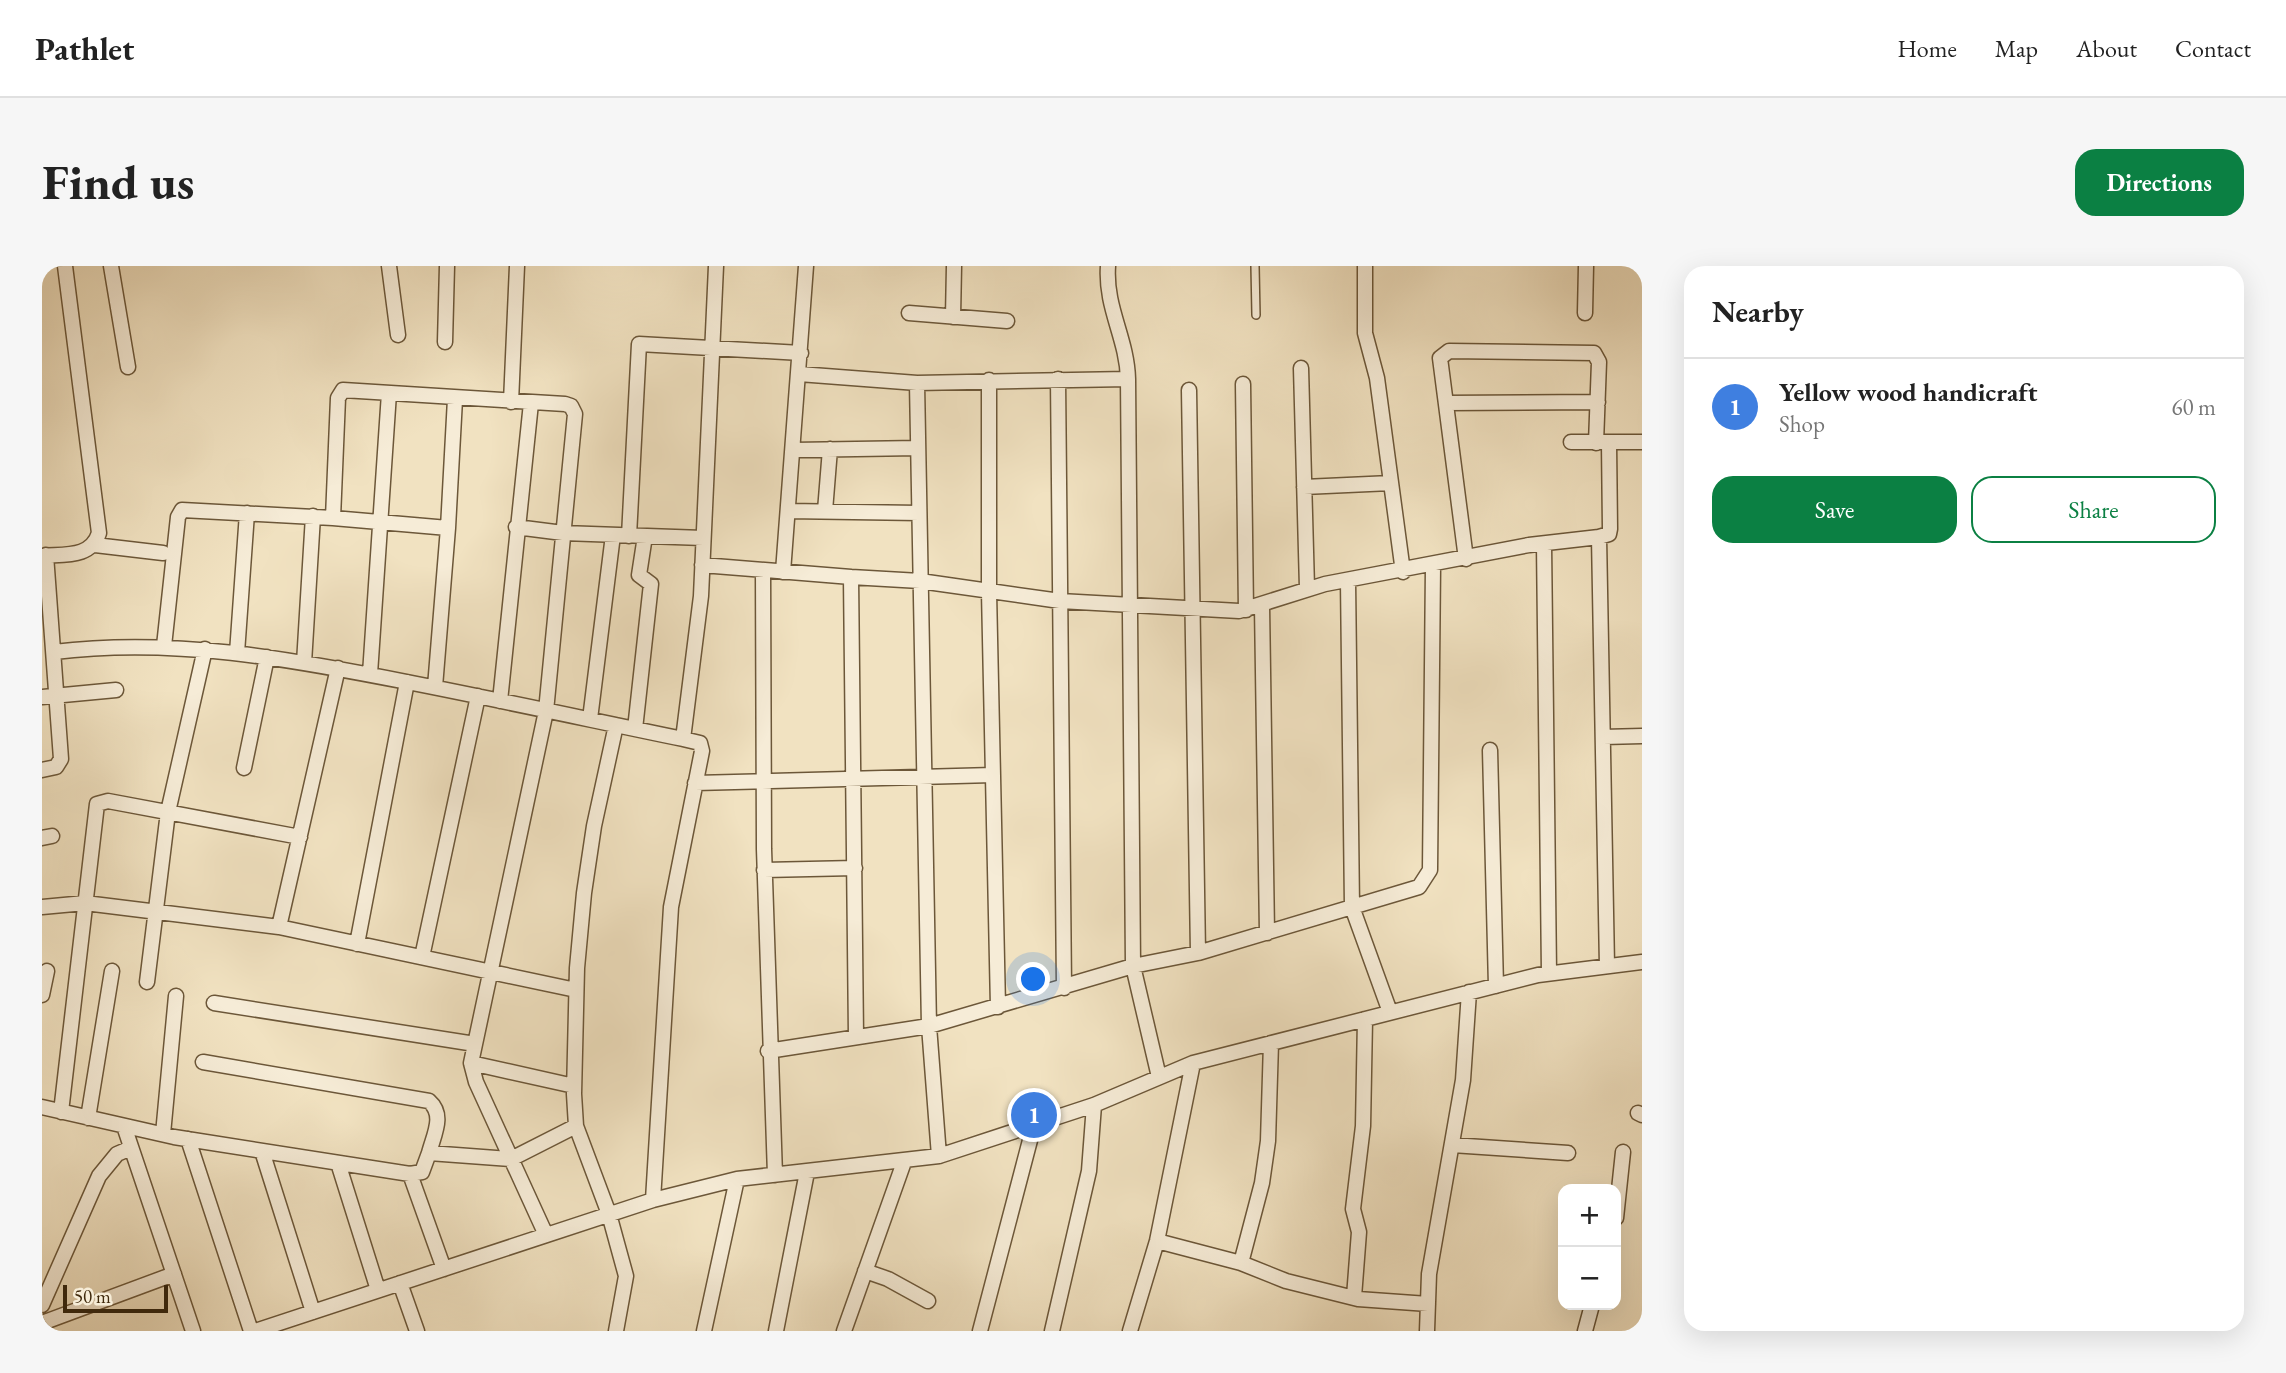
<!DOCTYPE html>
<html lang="en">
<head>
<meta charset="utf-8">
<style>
  :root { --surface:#fff; --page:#f6f6f6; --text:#222; --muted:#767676; --line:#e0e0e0; --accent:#0b8043 }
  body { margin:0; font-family:"EB Garamond",serif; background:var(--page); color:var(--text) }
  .controls { position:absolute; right:21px; bottom:21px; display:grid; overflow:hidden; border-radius:14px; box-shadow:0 7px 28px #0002 }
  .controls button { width:63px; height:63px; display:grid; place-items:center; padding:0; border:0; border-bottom:2px solid var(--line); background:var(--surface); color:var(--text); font:35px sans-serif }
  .scale { position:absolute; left:21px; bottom:18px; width:105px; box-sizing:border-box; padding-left:7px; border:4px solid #40290c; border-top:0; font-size:19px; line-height:24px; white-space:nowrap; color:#40290c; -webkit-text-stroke:5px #f6ecd7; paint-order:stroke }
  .you { position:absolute; left:992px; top:714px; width:24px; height:24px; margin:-18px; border:5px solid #fff; border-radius:50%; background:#1a73e8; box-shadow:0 0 0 10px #1a73e833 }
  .badge { display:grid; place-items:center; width:46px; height:46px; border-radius:50%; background:var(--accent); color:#fff; font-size:23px; font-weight:700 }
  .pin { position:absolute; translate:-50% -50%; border:4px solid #fff; box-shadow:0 2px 7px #0006 }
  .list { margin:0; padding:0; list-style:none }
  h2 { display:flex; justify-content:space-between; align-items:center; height:91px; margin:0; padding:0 28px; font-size:30px }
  h2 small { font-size:23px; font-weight:400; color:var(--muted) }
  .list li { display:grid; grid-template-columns:46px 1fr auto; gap:21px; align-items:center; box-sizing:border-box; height:98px; padding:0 28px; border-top:2px solid var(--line) }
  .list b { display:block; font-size:26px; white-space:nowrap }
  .list p { margin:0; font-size:23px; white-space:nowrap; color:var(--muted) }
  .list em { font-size:23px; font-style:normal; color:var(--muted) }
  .actions { display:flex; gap:14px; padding:21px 28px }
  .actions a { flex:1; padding:16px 0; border:2px solid var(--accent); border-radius:21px; text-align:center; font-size:24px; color:var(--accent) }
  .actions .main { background:var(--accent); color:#fff }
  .map { position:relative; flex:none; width:1600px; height:1065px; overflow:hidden; border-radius:21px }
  header { display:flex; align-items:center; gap:42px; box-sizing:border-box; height:98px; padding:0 35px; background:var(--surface); border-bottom:2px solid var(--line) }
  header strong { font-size:33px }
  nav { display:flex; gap:38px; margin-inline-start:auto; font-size:24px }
  .intro { display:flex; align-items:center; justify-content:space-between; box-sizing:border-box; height:168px; padding:0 42px }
  h1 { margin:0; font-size:49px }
  .button { padding:18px 32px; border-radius:21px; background:var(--accent); color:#fff; font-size:24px; font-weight:700 }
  main { display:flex; gap:42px; padding:0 42px }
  aside { flex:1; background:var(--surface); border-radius:21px; box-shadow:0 7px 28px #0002 }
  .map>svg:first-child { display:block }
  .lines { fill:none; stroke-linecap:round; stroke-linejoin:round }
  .lane-casing { stroke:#6c5739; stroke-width:10 }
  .street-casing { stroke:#6c5739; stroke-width:17 }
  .lane { stroke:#f6ecd7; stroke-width:7 }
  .street { stroke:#f6ecd7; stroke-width:14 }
</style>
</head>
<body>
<header>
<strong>Pathlet</strong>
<nav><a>Home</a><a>Map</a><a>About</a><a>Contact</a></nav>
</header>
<div class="intro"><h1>Find us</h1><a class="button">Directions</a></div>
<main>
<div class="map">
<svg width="1600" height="1065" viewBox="0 0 1600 1065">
  <rect width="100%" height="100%" fill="#f1e2c1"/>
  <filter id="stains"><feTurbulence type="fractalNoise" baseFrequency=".00286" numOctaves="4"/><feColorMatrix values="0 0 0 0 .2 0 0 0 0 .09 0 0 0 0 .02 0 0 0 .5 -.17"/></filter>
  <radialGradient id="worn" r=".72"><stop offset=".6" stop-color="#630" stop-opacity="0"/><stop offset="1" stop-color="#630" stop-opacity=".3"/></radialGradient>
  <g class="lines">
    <!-- lane casing -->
    <g class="lane-casing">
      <path id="lane" d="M1213 0 1214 49"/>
    </g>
    <!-- street casing -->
    <g class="street-casing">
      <path id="street" d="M69 0 86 101
        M347 0 356 69
        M1066 0C1063 42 1085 72 1086 113
        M1323 0V67L1335 112 1361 306
        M867 47 965 55
        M1543 47 1544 0
        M911 51 912 0
        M403 76 405 0
        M1259 102 1265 322
        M757 108 875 117
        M1016 113 1022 722
        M947 114V326L956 741
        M1201 118 1204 344
        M1147 124 1156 687
        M469 136 475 0
        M1404 137 1556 136
        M1529 176H1600
        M752 184 876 182
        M1262 221 1349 217
        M746 245 877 247
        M783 245 788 183
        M291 252 296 132 301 124 523 138 529 140 533 148 504 445 429 797 434 816 504 969
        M474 261 521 267 661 272
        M587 270 597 78 759 87
        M1557 271 1567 268 1568 263 1567 177
        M1502 278 1507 707
        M53 279 121 287
        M0 290C23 288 49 292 57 267L23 0
        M1424 293 1398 92 1407 85 1552 87 1557 96 1554 177
        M660 299 809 311
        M721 304 722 583 733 909
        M741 306 764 0
        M1306 315 1310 641 1348 746
        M1220 340 1225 667
        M122 380 136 251 140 244 291 252 406 262 413 133
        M12 386C131 371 248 393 365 416 457 434 549 454 641 473
        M195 387 205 247
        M262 397 271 250
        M328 408 347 127
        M393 421 406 262
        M0 431 74 424
        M458 435 489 137
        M548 453 571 269
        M593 463 609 318 597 309 603 270
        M1561 471 1600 470
        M1448 484 1454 720
        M202 502 225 391
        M0 504 14 501 19 493 4 289
        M653 517 951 509
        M0 572 10 570
        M722 604 813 602
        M0 641 43 637 237 661 534 724
        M237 661 296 402
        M315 678 365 416
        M380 691 436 430
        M105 716 126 546 163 383
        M0 729 5 705
        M172 737 433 778
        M814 771 809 311 878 315 1018 335 1197 345 1283 318 1487 279 1557 271 1565 700
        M726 785 887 760 1091 700 1156 687 1377 621 1388 604 1391 300
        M161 796 387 835C403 849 392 868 387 887
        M429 797 532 820
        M0 841 132 871 368 908 380 906 387 887 469 893 534 860
        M19 846 55 538 66 535 258 571
        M1596 847 1600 849
        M46 852 70 705
        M82 860 151 1065
        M121 868 134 730
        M146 873 209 1065
        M1410 879 1526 887
        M220 885 271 1046
        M897 890 887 760 875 117 1086 113 1091 700 1117 811
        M296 897 336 1024
        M368 908 402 1003
        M611 934 629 641 660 485 658 477 641 473 659 330 674 0
        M1574 952 1581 886
        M1115 975 1199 997 1244 1015 1316 1033 1386 1038
        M1199 997 1220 917 1226 875 1229 777
        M823 1005 846 1013 886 1035
        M358 1017 375 1065
        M1312 1031 1317 966 1311 943 1321 860 1323 753
        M0 1039 57 910 75 888 89 882
        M0 1057 132 1008
        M213 1065 611 934 695 913 897 890 1052 839 1151 797 1496 709 1600 696
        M574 1065 584 1010 567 948 534 860 532 828 535 702 542 627 552 560 574 459
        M662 1065 695 913
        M734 1065 765 906
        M802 1065 862 896
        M938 1065 992 859
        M1010 1065 1047 905 1052 839
        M1088 1065 1115 975 1151 797
        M1385 1065 1387 1008 1421 814 1427 726
        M1543 1065 1550 1039"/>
    </g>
    <!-- lane -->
    <use href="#lane" class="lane"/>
    <!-- street -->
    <use href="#street" class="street"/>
  </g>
  <rect width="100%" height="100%" filter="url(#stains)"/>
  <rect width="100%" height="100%" fill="url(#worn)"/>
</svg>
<div class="controls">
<button>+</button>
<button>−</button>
</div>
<div class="scale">50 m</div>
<div class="you"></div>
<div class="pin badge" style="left:992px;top:849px;background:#3f7fe0">1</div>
</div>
<aside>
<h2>Nearby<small></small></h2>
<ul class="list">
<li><span class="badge" style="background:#3f7fe0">1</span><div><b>Yellow wood handicraft</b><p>Shop</p></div><em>60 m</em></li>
</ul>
<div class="actions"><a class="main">Save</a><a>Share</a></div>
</aside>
</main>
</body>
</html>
